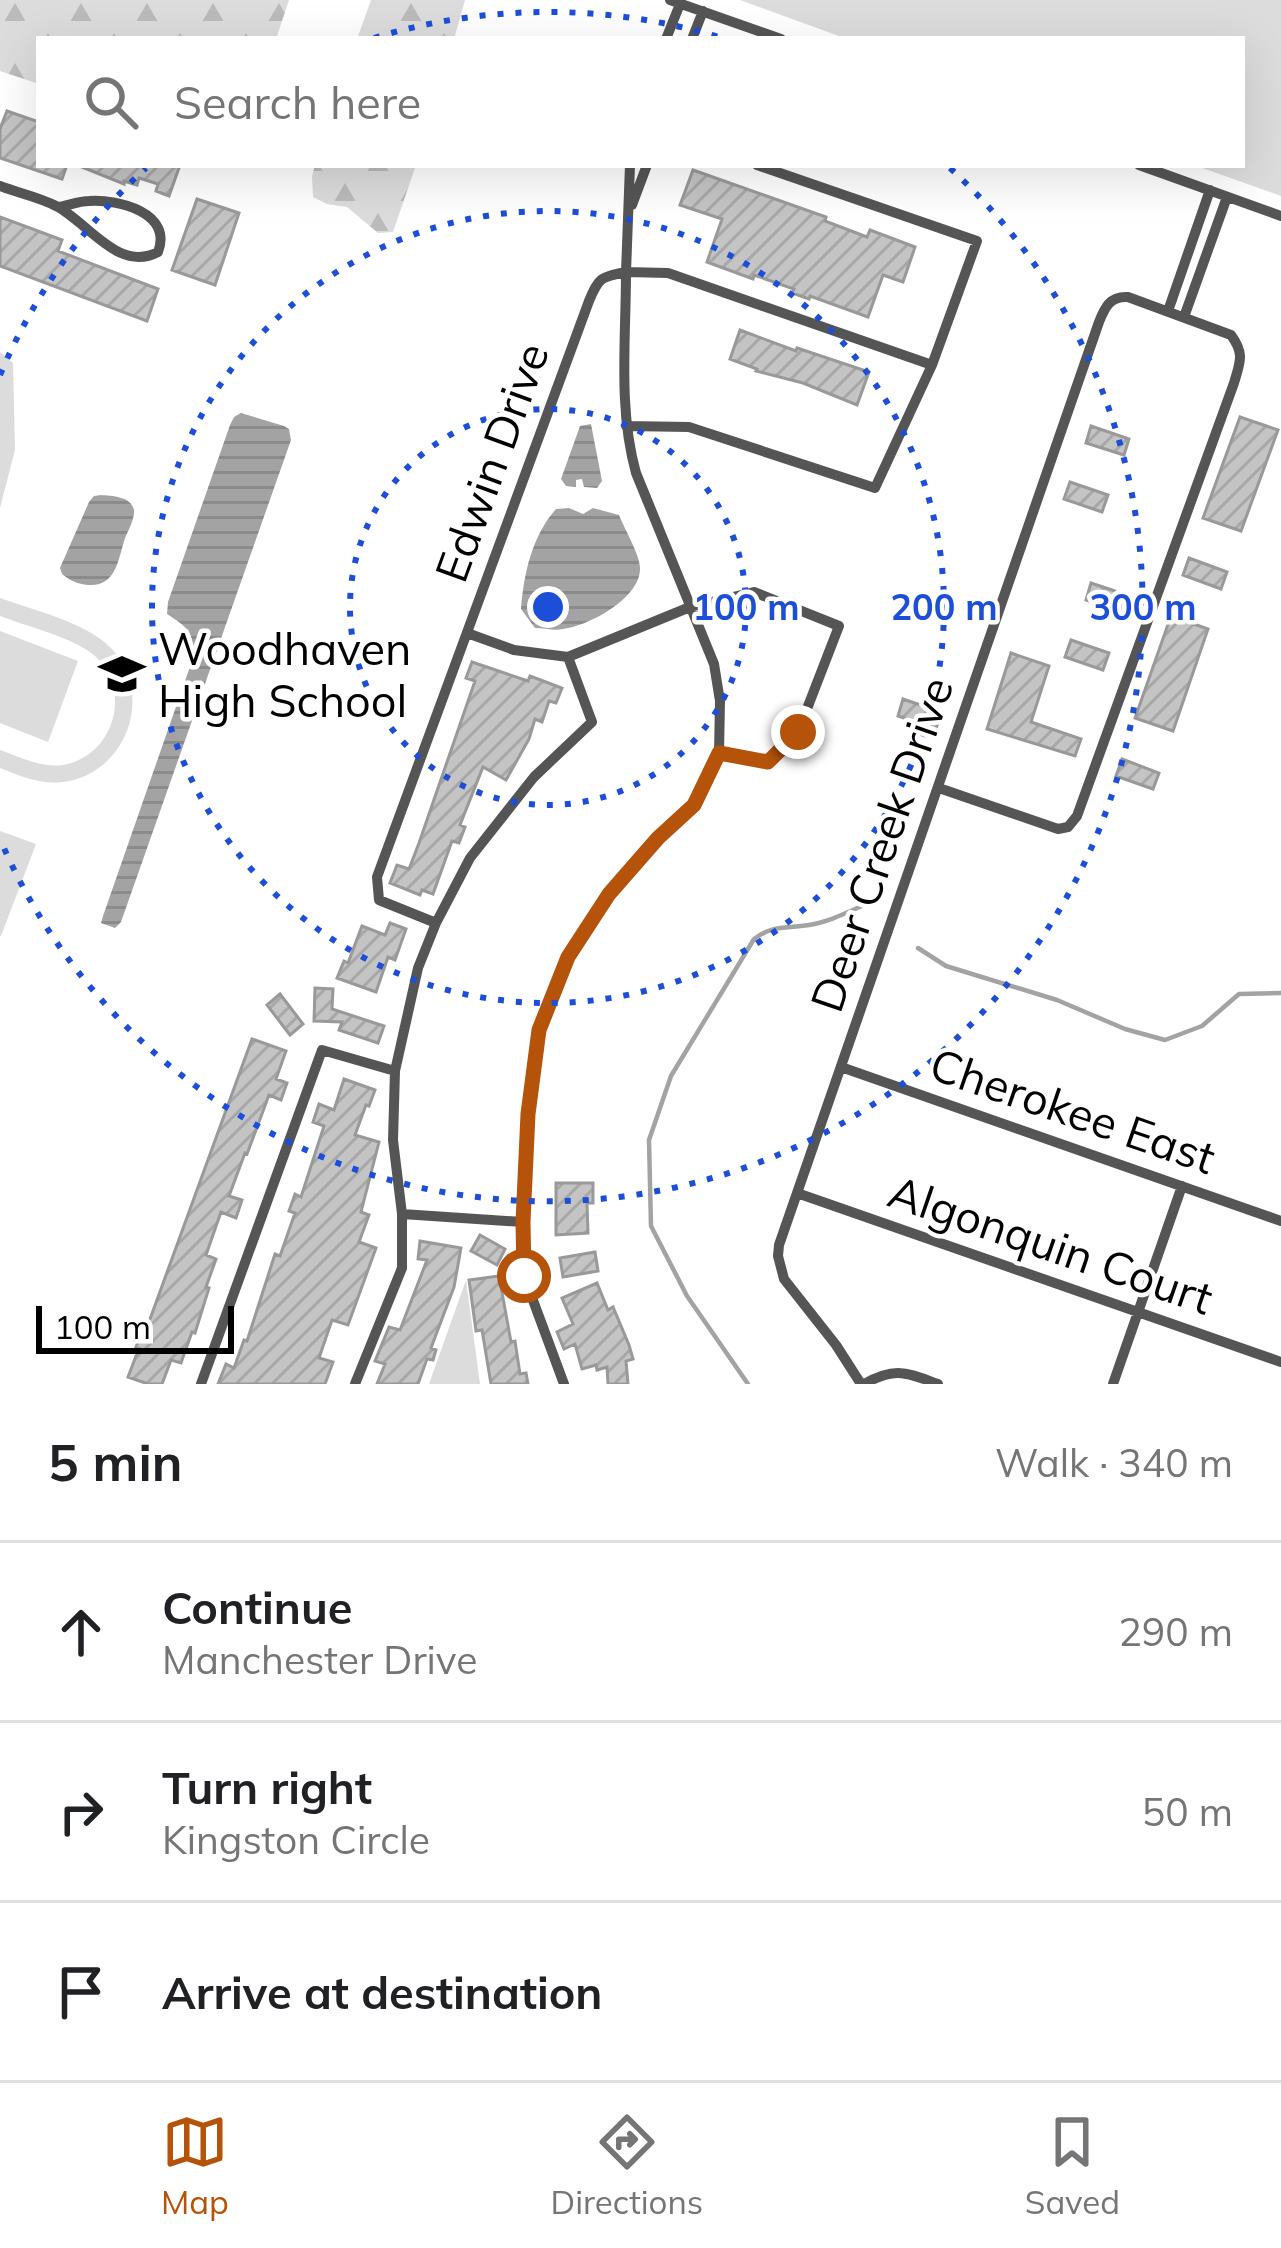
<!DOCTYPE html>
<html lang="en">
<head>
<meta charset="utf-8">
<style>
  :root { --surface:#fff; --page:#f2f2f2; --text:#202124; --muted:#757577; --line:#e0e0e0; --accent:#b45309 }
  body { margin:0; font-family:Mulish,sans-serif; background:var(--page); color:var(--text) }
  .scale { position:absolute; left:36px; bottom:30px; width:198px; box-sizing:border-box; padding-left:12px; border:6px solid #000; border-top:0; font-size:33px; line-height:42px; white-space:nowrap; color:#000; -webkit-text-stroke:9px #fff; paint-order:stroke }
  .stop { position:absolute; width:36px; height:36px; margin:-27px; border:9px solid #b45309; border-radius:50%; background:#fff }
  .stop.end { background:#b45309; border-color:#fff; box-shadow:0 3px 12px #0008 }
  .list { margin:0; padding:0; list-style:none }
  h2 { display:flex; justify-content:space-between; align-items:center; height:156px; margin:0; padding:0 48px; font-size:51px }
  h2 small { font-size:39px; font-weight:400; color:var(--muted) }
  .list li { display:grid; grid-template-columns:78px 1fr auto; gap:36px; align-items:center; box-sizing:border-box; height:180px; padding:0 48px; border-top:3px solid var(--line) }
  .list b { display:block; font-size:45px; white-space:nowrap }
  .list p { margin:0; font-size:39px; white-space:nowrap; color:var(--muted) }
  .list em { font-size:39px; font-style:normal; color:var(--muted) }
  .icon { flex:none; width:66px; height:66px; fill:none; stroke:currentColor; stroke-width:2; stroke-linecap:round; stroke-linejoin:round }
  .map { position:relative; flex:none; width:1281px; height:1384px; overflow:hidden }
  .search { position:absolute; background:var(--surface); box-shadow:0 12px 48px #0002; left:36px; right:36px; top:36px; height:132px; display:flex; align-items:center; gap:30px; box-sizing:border-box; padding:0 42px; border-radius:0px; color:var(--muted); font-size:45px }
  .sheet { height:696px; background:var(--surface) }
  nav { display:flex; justify-content:space-around; align-items:center; box-sizing:border-box; height:168px; border-top:3px solid var(--line); background:var(--surface); font-size:33px; color:var(--muted) }
  nav a { display:grid; justify-items:center; gap:6px }
  nav .on { color:var(--accent) }
  .map>svg:first-child { display:block }
  .green { fill:#dcdcdc }
  .forest { fill:url(#forest-firs) }
  .water { fill:url(#water-rules) }
  .lines { fill:none; stroke-linecap:round; stroke-linejoin:round }
  .stream { stroke:#a3a3a3; stroke-width:4.5 }
  .building { fill:url(#building-hatch); stroke:#999; stroke-width:3 }
  .street { stroke:#555; stroke-width:10 }
  .route { stroke:#b45309; stroke-width:15 }
  .ring { fill:none; stroke:#1d4ed8; stroke-width:6; stroke-dasharray:6 12 }
  .labels { text-anchor:middle; dominant-baseline:central; stroke-width:9; stroke-linejoin:round; paint-order:stroke }
  .street-label { font-size:45px; fill:#000; stroke:#fff }
  .poi-label { font-size:45px; fill:#000; stroke:#fff; text-anchor:start }
  .centre { fill:#1d4ed8; stroke:#fff; stroke-width:6 }
  .ring-label { font-size:36px; text-anchor:middle; font-weight:bold; fill:#1d4ed8; stroke:#fff; stroke-width:9; stroke-linejoin:round; paint-order:stroke }
</style>
</head>
<body>
<div class="map">
<svg width="1281" height="1384" viewBox="0 0 1281 1384">
  <defs>
    <pattern id="forest-firs" width="22" height="20" patternUnits="userSpaceOnUse" patternTransform="scale(3)"><rect width="22" height="20" fill="#dcdcdc"/><path d="M5 1l3.5 6h-7zM16 11l3.5 6h-7z" fill="#bbb"/></pattern>
    <pattern id="water-rules" width="6" height="5" patternUnits="userSpaceOnUse" patternTransform="scale(3)"><rect width="6" height="5" fill="#a3a3a3"/><path d="M0 2.5h6" fill="none" stroke="#8b8b8b"/></pattern>
    <pattern id="building-hatch" width="6" height="6" patternUnits="userSpaceOnUse" patternTransform="scale(3)"><rect width="6" height="6" fill="#c4c4c4"/><path d="M-1 1l2-2M0 6l6-6M5 7l2-2" fill="none" stroke="#a7a7a7"/></pattern>
  </defs>
  <rect width="100%" height="100%" fill="#fff"/>
  <!-- green -->
  <path class="green" d="M740 0H1281V196L1194 165H1242V39H847Z
    M0 352 13 363 15 450 0 508Z
    M0 598C33 610 85 622 110 647 156 693 127 774 63 782 41 785 20 776 0 768V750C20 757 41 768 63 765 114 756 133 691 95 656 73 637 28 627 0 616Z
    M0 631 78 661 48 742 0 723Z
    M0 831 36 844 1 936H0Z
    M466 1280 480 1384H429Z"/>
  <!-- forest -->
  <path class="forest" d="M0 0H289L276 39H39V84L0 71Z
    M371 0H465L454 39H357Z
    M315 165H416L393 232 378 233 347 207 327 204 313 197 312 176Z"/>
  <!-- water -->
  <path class="water" d="M241 413 284 426 289 429 291 440 121 922 115 928 101 923 103 916 193 658C194 631 188 628 167 614L168 602 230 425 234 417Z
    M591 424 602 481 597 488 584 487 582 479 576 480V487L566 486 561 479 580 426Z
    M101 495C112 496 131 496 134 510 135 518 128 531 125 538 118 560 116 587 88 585 77 584 71 581 62 574L60 568 89 502 94 496Z
    M569 508 583 514 593 508 619 515C624 528 640 555 640 568 641 598 589 626 563 629 555 631 544 628 535 628L521 609C524 573 532 536 556 509Z"/>
  <g class="lines">
    <!-- stream -->
    <path class="stream" d="M918 948 946 966 1057 1000 1125 1029 1165 1040 1202 1026 1239 994 1281 993
      M748 1384 687 1296 651 1226 649 1140 671 1076 754 939C774 924 786 929 809 925 828 922 846 913 864 905"/>
  </g>
  <!-- building -->
  <path class="building" d="M7 111 39 122V165H67L62 179 0 158V129Z
    M77 165H180L169 196 156 191 158 184 139 178 137 185 124 181V184Z
    M693 170 826 217 825 221 867 237 870 230 915 247 903 282 883 275 868 317 810 296 809 299 792 293 794 289 754 275 753 279 707 262 722 219 680 205Z
    M197 199 239 213 215 285 172 270Z
    M0 217 62 240 58 251 158 289 147 321 0 266Z
    M740 330 796 351 797 348 869 372 857 405 803 383 756 371 757 369 730 359Z
    M1240 417 1278 430 1241 531 1203 518Z
    M1091 426 1129 439 1124 455 1086 443Z
    M1070 482 1108 495 1102 512 1064 499Z
    M1189 558 1227 572 1221 589 1183 575Z
    M1091 583 1130 596 1124 613 1086 600Z
    M1171 616 1208 629 1173 731 1135 718Z
    M1071 640 1109 653 1103 670 1065 657Z
    M1011 653 1049 666 1031 722 1081 739 1075 756 987 729Z
    M472 662 528 681 530 676 562 688 556 703 549 701 542 722 535 719 529 739 506 780 483 767 460 825 465 827 459 843 452 841 433 894 422 890 420 895 390 883 397 865 409 869 419 843 475 681 466 678Z
    M903 699 941 712 936 729 898 716Z
    M1122 759 1159 773 1153 789 1116 776Z
    M390 923 406 929 395 960 388 957 376 992 337 978 344 961 348 963 362 926 385 935Z
    M315 988 333 989 332 1009 384 1026 378 1043 339 1030 342 1022 314 1021Z
    M280 994 303 1024 290 1035 267 1005Z
    M252 1039 286 1051 276 1079 287 1083 281 1100 269 1095 247 1154 245 1153 229 1196 242 1200 236 1218 221 1212 206 1255 216 1259 206 1287 209 1288 195 1333 192 1332 181 1363 171 1360 162 1384H148L128 1377 139 1348 136 1347 143 1329 146 1330Z
    M344 1079 375 1090 369 1106 366 1105 355 1135 379 1142 361 1212 369 1215 359 1242 376 1248 348 1325 332 1320 319 1358 333 1362 325 1384H218L226 1364 234 1368 244 1340 247 1341 275 1254 280 1256 295 1213 289 1211 295 1194 301 1197 324 1126 313 1122 319 1104 334 1110Z
    M556 1183H593V1203H587L588 1233 556 1235Z
    M480 1235 505 1249 497 1265 471 1251Z
    M420 1241 461 1248 454 1287 431 1348 436 1350 433 1360 427 1359 418 1384H377L385 1364 375 1361 389 1327 400 1330 427 1260 418 1259Z
    M595 1252 598 1271 563 1277 560 1258Z
    M499 1276 511 1342 515 1341 520 1374 526 1373 528 1384H491L482 1330 476 1331 469 1280Z
    M597 1283 608 1310 613 1307 629 1345 633 1359 626 1361 628 1384H608L607 1367 597 1370 596 1365 582 1369 575 1344 564 1349 557 1332 573 1324 562 1298Z"/>
  <g class="lines">
    <!-- street -->
    <path class="street" d="M670 0 781 39
      M666 39 680 4
      M692 39 703 11
      M1139 165 1281 216
      M0 186C18 193 39 197 56 206 88 222 118 273 158 252 173 213 119 199 89 201 80 201 69 205 59 207
      M632 205 647 165
      M1168 311 1210 190
      M1184 317 1227 197
      M626 426 689 427 875 488 932 365 977 241 757 165
      M467 633 514 650 568 657 690 607 754 592 839 626 798 732 768 762 719 753
      M436 923 379 900 377 877 589 301C599 277 601 277 626 272L630 165
      M841 1067 1281 1221
      M797 1193 1281 1362
      M402 1214 523 1222
      M201 1384 322 1050 395 1071
      M355 1384 402 1268V1214L393 1140 395 1071 418 968 436 923 470 858 534 777 592 722 568 657
      M564 1384 524 1276 523 1222 528 1114 539 1030 569 957 609 894 658 839 694 805 719 753 720 701 714 664 636 473C618 409 626 339 626 272L668 273 932 365
      M861 1384 836 1345 784 1279 778 1256 779 1245 1099 322C1105 307 1110 296 1128 297L1231 335C1245 354 1240 362 1234 383L1077 816 1068 827 1058 829 939 788
      M864 1384C896 1366 907 1373 938 1384
      M1113 1384 1182 1186"/>
  </g>
  <g class="lines">
    <!-- route -->
    <path class="route" d="M524 1276 523 1222 528 1114 539 1030 568 957 609 894 658 838 694 805 719 753 768 762 798 732"/>
  </g>
  <!-- distance rings -->
  <g class="ring">
    <circle cx="548" cy="607" r="198"/>
    <circle cx="548" cy="607" r="396"/>
    <path d="M0 375A595 595 0 0 1 146 168M374 38A595 595 0 0 1 722 38M950 168A595 595 0 1 1 0 839"/>
  </g>
  <!-- icons -->
  <defs>
    <g id="school-bare" transform="scale(3.6)"><path d="M0-5L7-2L0 1L-7-2ZM-4 1L0 2.5L4 1V4Q0 6-4 4Z" fill="#000" stroke="#fff" stroke-width="2.5" paint-order="stroke"/></g>
  </defs>
  <g fill-rule="evenodd">
    <use href="#school-bare" x="122" y="674"/>
  </g>
  <g class="labels">
    <!-- street labels -->
    <g class="street-label">
      <text transform="translate(491 462) rotate(-70)">Edwin Drive</text>
      <text transform="translate(881 844) rotate(-71)">Deer Creek Drive</text>
      <text transform="translate(1073 1110) rotate(19)">Cherokee East</text>
      <text transform="translate(1051 1244) rotate(19)">Algonquin Court</text>
    </g>
    <!-- poi labels -->
    <g class="poi-label">
      <text x="158" y="648">Woodhaven<tspan x="158" dy="52">High School</tspan></text>
    </g>
  </g>
  <circle cx="548" cy="607" r="18" class="centre"/>
  <g class="ring-label">
    <text x="746" y="620">100 m</text>
    <text x="944" y="620">200 m</text>
    <text x="1143" y="620">300 m</text>
  </g>
</svg>
<div class="scale">100 m</div>
<div class="stop" style="left:524px;top:1276px"></div>
<div class="stop end" style="left:798px;top:732px"></div>
<div class="search"><svg class="icon" aria-label="search" viewBox="0 0 24 24"><circle cx="10" cy="10" r="6"/><path d="M15 15l6 6"/></svg>Search here</div>
</div>
<section class="sheet">
<h2>5 min<small>Walk · 340 m</small></h2>
<ul class="list">
<li><svg class="icon" aria-label="ahead" viewBox="0 0 24 24"><path d="M12 20V5M6 11l6-6 6 6"/></svg><div><b>Continue</b><p>Manchester Drive</p></div><em>290 m</em></li>
<li><svg class="icon" aria-label="right" viewBox="0 0 24 24"><path d="M7 20v-9h11M14 6l5 5-5 5"/></svg><div><b>Turn right</b><p>Kingston Circle</p></div><em>50 m</em></li>
<li><svg class="icon" aria-label="arrive" viewBox="0 0 24 24"><path d="M6 21V4h12l-3 4 3 4H6"/></svg><div><b>Arrive at destination</b></div></li>
</ul>
</section>
<nav>
<a class="on"><svg class="icon" aria-label="map" viewBox="0 0 24 24"><path d="M3 6l6-2 6 2 6-2v14l-6 2-6-2-6 2zM9 4v14M15 6v14"/></svg>Map</a>
<a><svg class="icon" aria-label="directions" viewBox="0 0 24 24"><path d="M12 3l9 9-9 9-9-9zM9 14v-3h6M13 9l2 2-2 2"/></svg>Directions</a>
<a><svg class="icon" aria-label="saved" viewBox="0 0 24 24"><path d="M7 4h10v16l-5-4-5 4z"/></svg>Saved</a>
</nav>
</body>
</html>
